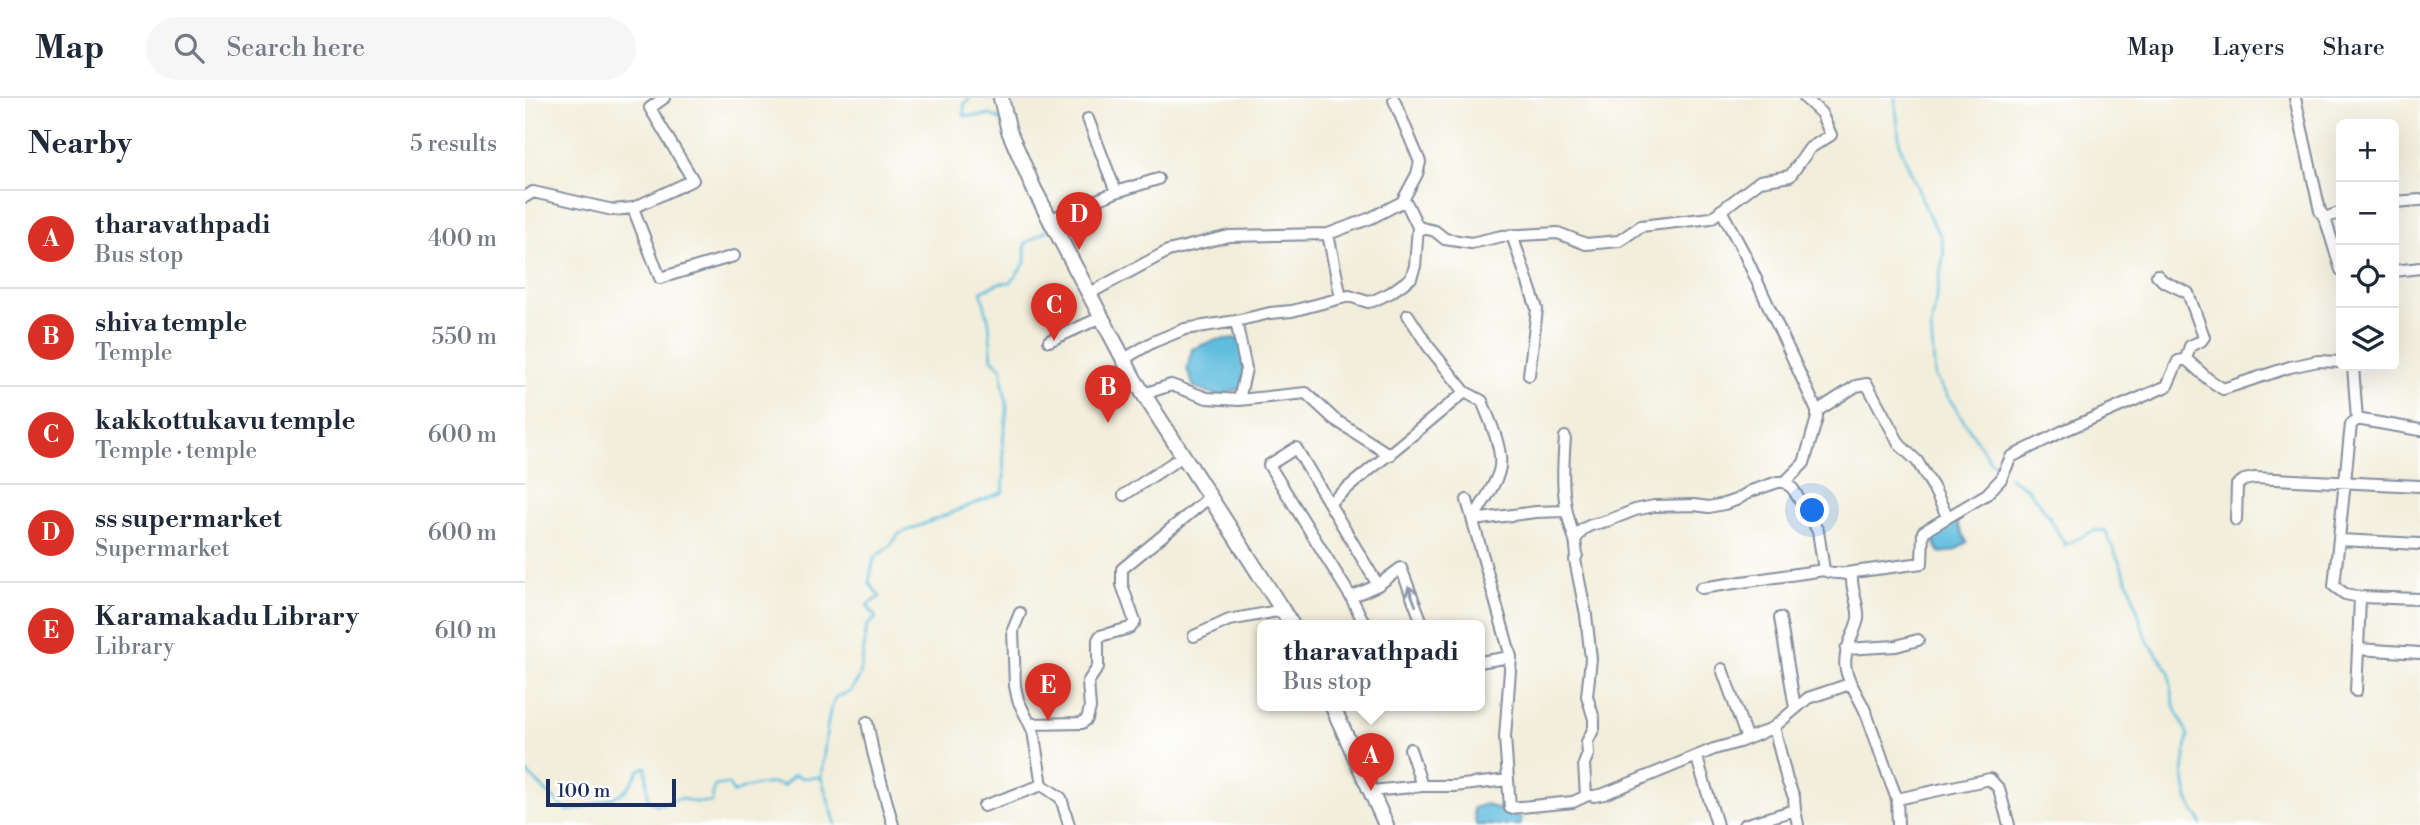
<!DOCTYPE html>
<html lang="en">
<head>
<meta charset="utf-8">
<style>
  :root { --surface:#fff; --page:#f6f6f7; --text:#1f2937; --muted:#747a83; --line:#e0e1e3; --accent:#d93025 }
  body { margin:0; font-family:"Libre Bodoni",serif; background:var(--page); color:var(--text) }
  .controls { position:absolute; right:21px; top:21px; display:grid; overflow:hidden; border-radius:10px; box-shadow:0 7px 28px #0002 }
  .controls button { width:63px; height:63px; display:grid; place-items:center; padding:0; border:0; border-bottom:2px solid var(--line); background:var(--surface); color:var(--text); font:35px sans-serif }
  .scale { position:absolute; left:21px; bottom:18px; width:130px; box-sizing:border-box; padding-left:7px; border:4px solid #1b2f5e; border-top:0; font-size:19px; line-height:24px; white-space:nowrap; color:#1b2f5e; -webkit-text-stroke:5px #fff; paint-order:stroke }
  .you { position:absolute; left:1288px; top:413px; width:24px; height:24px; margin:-18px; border:5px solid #fff; border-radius:50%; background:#1a73e8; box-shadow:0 0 0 10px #1a73e833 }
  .badge { display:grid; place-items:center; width:46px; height:46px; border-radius:50%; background:var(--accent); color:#fff; font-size:23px; font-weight:700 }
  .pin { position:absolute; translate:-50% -58px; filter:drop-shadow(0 2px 4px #0008) }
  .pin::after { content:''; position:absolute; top:37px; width:24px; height:21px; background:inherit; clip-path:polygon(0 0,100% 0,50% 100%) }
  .popup { position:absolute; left:732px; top:522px; width:228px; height:91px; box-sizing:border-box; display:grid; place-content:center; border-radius:10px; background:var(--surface); filter:drop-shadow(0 2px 5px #0005); font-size:23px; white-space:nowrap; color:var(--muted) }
  .popup b { font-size:26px; color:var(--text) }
  .popup::after { content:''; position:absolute; left:50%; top:100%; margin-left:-14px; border:14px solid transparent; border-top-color:var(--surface) }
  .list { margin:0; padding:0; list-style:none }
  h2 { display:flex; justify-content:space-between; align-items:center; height:91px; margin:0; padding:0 28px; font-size:30px }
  h2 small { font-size:23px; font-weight:400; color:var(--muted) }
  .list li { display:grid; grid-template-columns:46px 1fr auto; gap:21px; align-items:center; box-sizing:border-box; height:98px; padding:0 28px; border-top:2px solid var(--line) }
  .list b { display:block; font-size:26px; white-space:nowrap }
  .list p { margin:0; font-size:23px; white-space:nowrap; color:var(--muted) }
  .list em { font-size:23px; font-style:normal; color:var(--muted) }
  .icon { flex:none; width:38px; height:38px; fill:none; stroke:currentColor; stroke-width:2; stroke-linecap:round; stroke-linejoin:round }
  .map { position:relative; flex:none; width:1895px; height:727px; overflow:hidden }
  header { display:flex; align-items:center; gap:42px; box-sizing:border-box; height:98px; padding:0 35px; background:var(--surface); border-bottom:2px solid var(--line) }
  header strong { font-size:33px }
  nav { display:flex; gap:38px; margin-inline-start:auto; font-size:24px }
  .search { width:490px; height:63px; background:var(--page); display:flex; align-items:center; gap:18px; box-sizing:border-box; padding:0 24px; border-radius:38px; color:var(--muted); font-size:26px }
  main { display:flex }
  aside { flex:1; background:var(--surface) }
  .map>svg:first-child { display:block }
  .water { fill:#60bdde; stroke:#3e769e; stroke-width:2 }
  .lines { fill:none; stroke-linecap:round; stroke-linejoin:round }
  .stream { stroke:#60bdde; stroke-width:2.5 }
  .street-casing { stroke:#868e9c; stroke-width:14 }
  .secondary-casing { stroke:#868e9c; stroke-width:18 }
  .street { stroke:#fff; stroke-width:10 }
  .secondary { stroke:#fff; stroke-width:14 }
  .oneway { stroke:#8d97ae }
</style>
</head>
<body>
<header>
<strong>Map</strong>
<div class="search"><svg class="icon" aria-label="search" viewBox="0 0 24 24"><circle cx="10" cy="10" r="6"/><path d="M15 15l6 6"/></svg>Search here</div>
<nav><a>Map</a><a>Layers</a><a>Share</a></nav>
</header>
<main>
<aside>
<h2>Nearby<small>5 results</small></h2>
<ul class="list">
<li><span class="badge">A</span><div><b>tharavathpadi</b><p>Bus stop</p></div><em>400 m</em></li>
<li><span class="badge">B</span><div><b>shiva temple</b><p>Temple</p></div><em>550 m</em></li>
<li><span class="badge">C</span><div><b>kakkottukavu temple</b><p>Temple · temple</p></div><em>600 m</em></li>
<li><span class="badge">D</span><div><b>ss supermarket</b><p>Supermarket</p></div><em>600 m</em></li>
<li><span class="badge">E</span><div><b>Karamakadu Library</b><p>Library</p></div><em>610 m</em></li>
</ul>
</aside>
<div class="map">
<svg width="1895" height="727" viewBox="0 0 1895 727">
  <rect width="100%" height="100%" fill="#fff"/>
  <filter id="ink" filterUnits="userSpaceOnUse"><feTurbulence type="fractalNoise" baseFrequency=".0143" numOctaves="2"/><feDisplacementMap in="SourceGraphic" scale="14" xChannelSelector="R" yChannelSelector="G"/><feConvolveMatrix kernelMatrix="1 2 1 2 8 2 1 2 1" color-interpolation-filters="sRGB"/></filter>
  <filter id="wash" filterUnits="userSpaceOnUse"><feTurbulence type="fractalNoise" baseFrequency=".00686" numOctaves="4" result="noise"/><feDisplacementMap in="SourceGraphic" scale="28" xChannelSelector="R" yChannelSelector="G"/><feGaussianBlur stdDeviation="1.57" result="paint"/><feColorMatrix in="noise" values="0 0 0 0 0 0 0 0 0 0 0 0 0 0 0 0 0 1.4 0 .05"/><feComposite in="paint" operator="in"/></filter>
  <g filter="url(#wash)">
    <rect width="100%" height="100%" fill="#f2eedb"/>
    <!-- water -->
    <path class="water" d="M713 240 726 268 719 289 694 298 669 289 662 271 667 251 690 242Z
      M1428 418 1442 444 1429 453 1415 455 1408 442 1409 431Z
      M961 706 996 720V727H951L948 710Z"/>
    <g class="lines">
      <!-- stream -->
      <path class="stream" d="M444 0 439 7V18L464 17 474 20 475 23
        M1370 0 1375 48 1404 118 1415 137 1419 153 1406 231 1410 279 1466 364 1475 367
        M1483 379 1503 391 1522 415 1540 447 1568 433 1580 432 1605 488 1621 541 1644 573 1649 607 1663 637 1658 674 1662 698 1669 714 1674 719 1676 727
        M0 673 42 713C53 713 88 700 97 695 105 689 110 680 114 672L121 669 123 702 132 707 155 700 169 704H187L189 688 203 686 209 695C219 689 248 682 258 688L269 677 278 680 296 679
        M311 727 296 679 302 630 305 613 311 599 325 594 335 578 342 528 351 520 342 507 355 499 344 484 349 460 365 448 374 436 478 394C481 376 477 361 478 343 479 332 482 321 482 310 481 295 476 287 477 270L467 261 464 224 456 193 474 185 486 184 500 165V146L521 133V127"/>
    </g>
  </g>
  <g filter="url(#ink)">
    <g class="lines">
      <!-- street casing -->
      <g class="street-casing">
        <path id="street" d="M139 0 125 10 168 82 108 110 135 180 209 158
          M1770 0 1795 113 1800 120 1816 172
          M563 21 591 94
          M0 99 8 94 88 112 108 110
          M877 104 882 106 893 129
          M1869 104 1895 102
          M1196 112 1220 157 1292 313V320L1279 365 1260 384
          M1800 120 1816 114
          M526 121 591 94 633 81
          M803 136 816 200
          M987 137 1012 211 1004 277
          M1869 173 1895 170
          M1632 177 1638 183 1663 195 1679 239 1676 243 1665 248 1661 261
          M565 195 643 153 704 138 803 136 846 120 877 104 892 76 895 64 869 2
          M711 223 721 271 714 302
          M524 243 577 219
          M599 261 628 244 660 231 711 223 745 215 767 213 824 198 843 204 848 203 865 195 886 180 890 168 893 129 910 133 920 141 946 145 977 138 1033 135 1061 146 1094 143 1116 128 1186 120 1235 83 1265 78 1285 50 1306 37 1296 15 1280 0
          M1828 268 1832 322
          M940 294 957 303C964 321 980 354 974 373 970 389 956 406 948 422L1011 414 1040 413
          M619 296 646 287 682 300 714 302 781 295 809 321 865 357
          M1292 313 1331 288 1342 286 1375 347 1392 363 1408 389 1422 418
          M1895 332 1837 322H1832L1826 326 1809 488 1820 496 1835 499 1833 551 1895 555
          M1040 339C1037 380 1036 402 1050 442
          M599 397 658 358
          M942 402 986 559 954 564
          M804 405 940 294 903 248 883 217
          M1711 422 1712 387 1719 382 1729 380 1895 388
          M1815 442 1895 446
          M1321 475 1397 465 1398 434 1462 396 1476 381 1486 359 1536 334 1642 288 1653 263 1661 261 1683 281 1698 291 1765 269 1793 263 1816 264
          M1176 490 1299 472
          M826 499 853 487 876 470 898 527
          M1835 499 1895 501
          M495 515 488 532 490 588 493 602 508 633 517 687
          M1255 520 1270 610
          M840 527 826 499 744 367 771 350 853 487
          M669 538 704 522 758 512
          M1321 551 1371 548 1393 542
          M1197 571 1222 641
          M1831 593 1833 551
          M342 624 348 654 368 727
          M505 626 557 625 562 621 565 610 563 584 573 569V542L575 538 605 530 610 524 597 487V471L686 398
          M1249 629 1262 682 1269 699 1270 712 1273 727
          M1172 660 1192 727
          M983 682 985 710 1048 704 1061 698 1059 666 1063 656 1062 644 1069 630V621L1062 598 1066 561 1061 517 1050 462 1052 457 1050 442 1058 431 1066 427 1082 423 1110 412 1129 408 1169 407 1184 409 1199 406 1211 402 1226 393 1253 384H1260L1268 391 1293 433 1299 472C1307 478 1318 472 1327 479 1326 493 1335 510 1333 521 1329 538 1317 553 1321 572 1324 586 1335 600 1341 615 1352 644 1361 673 1372 701L1465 681 1474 691 1484 727
          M897 688H929L983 682 980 639 986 559
          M846 693 897 688 885 651
          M1061 696 1069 698 1079 696 1189 651 1214 644 1236 635 1249 629 1283 600 1325 586
          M1372 701 1373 727
          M459 708 517 687 536 700 544 727
          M1219 727 1270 712"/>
      </g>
      <!-- secondary casing -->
      <g class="secondary-casing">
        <path id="secondary" d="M476 0 484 33 509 91 609 281 767 527
          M807 607 861 727"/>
      </g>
      <!-- street -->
      <use href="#street" class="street"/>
      <!-- secondary -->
      <use href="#secondary" class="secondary"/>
    </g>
    <!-- one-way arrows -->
    <defs><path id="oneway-shaft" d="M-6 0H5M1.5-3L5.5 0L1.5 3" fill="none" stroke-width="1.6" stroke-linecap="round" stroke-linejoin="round" transform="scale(1.75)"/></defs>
    <use class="oneway" href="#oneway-shaft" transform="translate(887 498) rotate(-111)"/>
  </g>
</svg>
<div class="controls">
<button>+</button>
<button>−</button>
<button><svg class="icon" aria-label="locate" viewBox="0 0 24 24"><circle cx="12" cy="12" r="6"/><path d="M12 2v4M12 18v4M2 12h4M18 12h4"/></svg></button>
<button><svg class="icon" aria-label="layers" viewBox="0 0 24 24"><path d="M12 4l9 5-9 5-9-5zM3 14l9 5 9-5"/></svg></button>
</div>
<div class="scale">100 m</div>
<div class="you"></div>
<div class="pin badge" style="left:846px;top:693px">A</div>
<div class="popup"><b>tharavathpadi</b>Bus stop</div>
<div class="pin badge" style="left:583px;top:325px">B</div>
<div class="pin badge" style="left:529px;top:243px">C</div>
<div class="pin badge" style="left:554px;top:152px">D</div>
<div class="pin badge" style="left:523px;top:623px">E</div>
</div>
</main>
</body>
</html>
